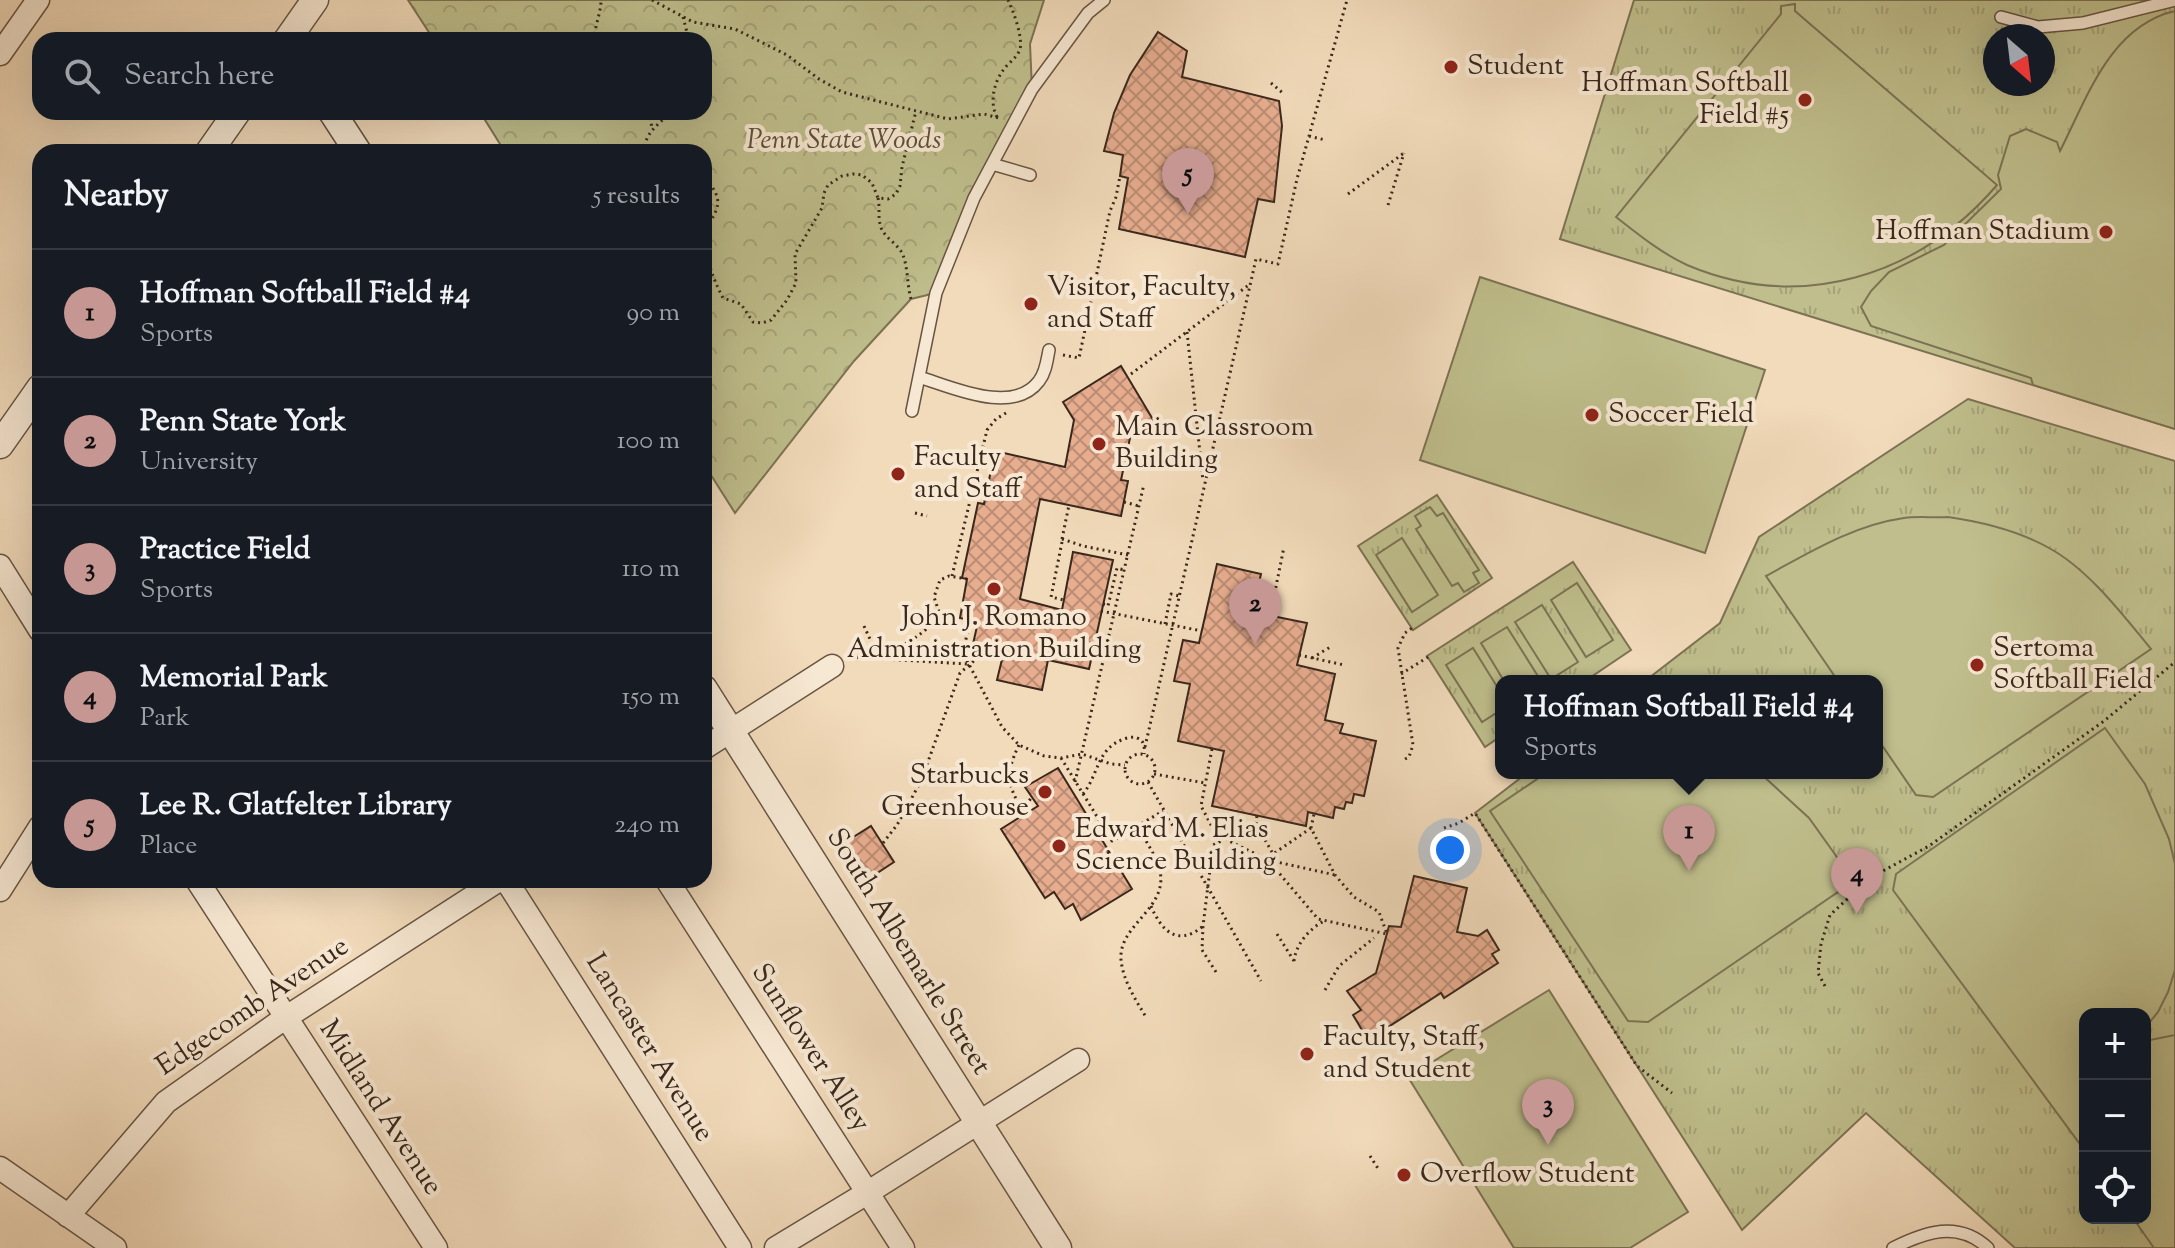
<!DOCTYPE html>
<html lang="en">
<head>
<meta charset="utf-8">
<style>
  :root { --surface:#171b24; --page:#242831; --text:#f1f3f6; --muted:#9ea1a6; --line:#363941; --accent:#c59692 }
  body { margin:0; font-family:"Sorts Mill Goudy",serif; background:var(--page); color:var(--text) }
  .controls { position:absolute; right:24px; bottom:24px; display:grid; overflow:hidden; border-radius:16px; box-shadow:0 8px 32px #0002 }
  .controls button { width:72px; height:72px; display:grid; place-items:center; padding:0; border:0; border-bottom:2px solid var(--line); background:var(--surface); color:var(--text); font:40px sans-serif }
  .compass { position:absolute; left:1983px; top:24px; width:72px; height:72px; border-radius:50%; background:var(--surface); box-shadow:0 8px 32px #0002; rotate:152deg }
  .you { position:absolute; left:1450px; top:850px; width:28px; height:28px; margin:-20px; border:6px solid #fff; border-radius:50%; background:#1a73e8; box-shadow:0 0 0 12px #1a73e833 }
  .badge { display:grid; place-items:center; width:52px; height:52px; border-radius:50%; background:var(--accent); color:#111; font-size:26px; font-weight:700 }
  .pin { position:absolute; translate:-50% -66px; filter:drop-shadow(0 2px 4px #0008) }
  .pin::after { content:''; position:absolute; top:42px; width:28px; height:24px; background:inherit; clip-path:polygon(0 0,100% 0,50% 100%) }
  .popup { position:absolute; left:1495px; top:675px; width:388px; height:104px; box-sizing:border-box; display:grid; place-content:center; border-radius:16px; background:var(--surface); filter:drop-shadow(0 2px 6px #0005); font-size:26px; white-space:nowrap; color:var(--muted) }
  .popup b { font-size:30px; color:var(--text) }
  .popup::after { content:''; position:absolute; left:50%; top:100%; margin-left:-16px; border:16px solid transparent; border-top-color:var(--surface) }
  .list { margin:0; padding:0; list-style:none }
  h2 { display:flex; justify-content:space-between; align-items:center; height:104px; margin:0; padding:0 32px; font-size:34px }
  h2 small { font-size:26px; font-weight:400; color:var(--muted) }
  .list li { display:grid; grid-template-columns:52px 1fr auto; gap:24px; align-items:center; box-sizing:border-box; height:128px; padding:0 32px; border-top:2px solid var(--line) }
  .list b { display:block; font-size:30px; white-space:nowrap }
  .list p { margin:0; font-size:26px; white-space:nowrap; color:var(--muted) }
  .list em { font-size:26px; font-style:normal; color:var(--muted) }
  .icon { flex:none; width:44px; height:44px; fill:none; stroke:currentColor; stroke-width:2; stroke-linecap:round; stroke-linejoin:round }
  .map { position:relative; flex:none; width:2175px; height:1248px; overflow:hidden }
  .search { position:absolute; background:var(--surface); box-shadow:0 8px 32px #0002; left:32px; top:32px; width:680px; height:88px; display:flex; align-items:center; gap:20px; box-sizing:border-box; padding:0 28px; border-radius:24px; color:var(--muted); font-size:30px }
  .panel { position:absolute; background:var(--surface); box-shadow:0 8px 32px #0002; left:32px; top:144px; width:680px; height:744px; border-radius:24px }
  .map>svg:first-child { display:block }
  .grass { fill:url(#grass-tufts); stroke:#7c7354; stroke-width:2; fill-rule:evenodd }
  .forest { fill:url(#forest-crowns); stroke:#7c7354; stroke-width:2 }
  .pitch { fill:#bfbe8c; stroke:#7c7354; stroke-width:2 }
  .building { fill:url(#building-cross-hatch); stroke:#3a281c; stroke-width:2 }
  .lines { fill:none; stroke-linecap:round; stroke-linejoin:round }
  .service-casing { stroke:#685544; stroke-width:14 }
  .minor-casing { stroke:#685544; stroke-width:25 }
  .tertiary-casing { stroke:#685544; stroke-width:29 }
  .path { stroke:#3a281c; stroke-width:3; stroke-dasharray:2 4; stroke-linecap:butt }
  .service { stroke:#f7e8d3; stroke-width:11 }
  .minor { stroke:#f7e8d3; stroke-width:22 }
  .tertiary { stroke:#f7e8d3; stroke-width:26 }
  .poi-dot { fill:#8f2418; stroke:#f7e8d3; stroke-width:3 }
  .labels { text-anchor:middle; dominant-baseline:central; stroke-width:8; stroke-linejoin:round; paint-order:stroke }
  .poi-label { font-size:28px; fill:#3a281c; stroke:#f7e8d3; text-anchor:start }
  .park-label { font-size:28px; font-style:italic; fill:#5b4e38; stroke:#f7e8d3 }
  .street-label { font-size:28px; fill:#3a281c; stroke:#f7e8d3 }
</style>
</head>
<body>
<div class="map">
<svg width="2175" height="1248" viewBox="0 0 2175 1248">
  <defs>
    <pattern id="grass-tufts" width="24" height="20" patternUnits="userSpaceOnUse" patternTransform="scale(2)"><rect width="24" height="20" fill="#bfbe8c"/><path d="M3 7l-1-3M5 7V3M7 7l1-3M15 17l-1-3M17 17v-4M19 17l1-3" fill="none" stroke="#a5a378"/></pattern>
    <pattern id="forest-crowns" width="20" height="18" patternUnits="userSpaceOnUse" patternTransform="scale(2)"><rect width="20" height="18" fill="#bfbe8c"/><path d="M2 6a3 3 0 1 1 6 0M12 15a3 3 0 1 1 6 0" fill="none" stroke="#a5a378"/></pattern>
    <pattern id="building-cross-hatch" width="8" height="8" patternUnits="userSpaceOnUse" patternTransform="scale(2)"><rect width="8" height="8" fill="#e7ad8f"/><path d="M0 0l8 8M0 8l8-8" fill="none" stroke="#bc8d74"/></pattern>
  </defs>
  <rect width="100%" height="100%" fill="#f2dbbb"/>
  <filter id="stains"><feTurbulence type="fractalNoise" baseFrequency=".0025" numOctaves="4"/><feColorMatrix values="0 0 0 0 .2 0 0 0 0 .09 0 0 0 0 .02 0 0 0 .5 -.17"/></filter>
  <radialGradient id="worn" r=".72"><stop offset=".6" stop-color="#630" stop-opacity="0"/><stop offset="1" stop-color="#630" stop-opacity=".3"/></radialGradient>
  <!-- grass -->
  <path class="grass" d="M1634 0H2175V429L1560 239ZM1995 36H2043V84H1995Z
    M1968 399 2175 461V1248H2015L1866 1113 1742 1230 1475 813 1527 773H1877V681H1645L1720 623 1759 537ZM2085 1014H2145V1218H2085Z
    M1437 495 1492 578 1413 630 1358 546Z
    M1573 562 1631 650 1585 681H1501V736L1485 747 1427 656Z"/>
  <!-- forest -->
  <path class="forest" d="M408 0H1044L1030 44 1032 89 974 198 936 293 911 299 854 361 735 513 704 464V152H505L480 112H704V40H434Z"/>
  <!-- pitch -->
  <path class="pitch" d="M1795 4V11L1997 185C1918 277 1801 313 1687 265 1661 253 1639 235 1616 217L1781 14V6Z
    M2175 11V429L2033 385 2031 378 1871 326 1861 307 1871 291 1889 272 1944 245 2001 189 1998 175 2010 136 2026 129 2057 142 2060 151C2087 98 2110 26 2175 11Z
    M1480 277 1765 370 1705 553 1420 460Z
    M1430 507 1437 516 1443 513 1479 570 1473 573 1479 583 1464 592 1458 583 1452 586 1416 529 1421 526 1415 516Z
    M1948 517C1983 522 2017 530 2049 548 2088 569 2123 615 2151 649L1933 797 1916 795 1877 738V681H1838L1766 576C1810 552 1854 525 1904 518 1918 516 1933 518 1948 517Z
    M1402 538 1438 595 1412 612 1376 555Z
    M1577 583 1613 640 1586 657 1551 600Z
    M1542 605 1578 662 1551 679 1515 622Z
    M1507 627 1541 681H1504L1481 643Z
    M1473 648 1501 693V710L1482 722 1446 665Z
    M2105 728 2145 784 2169 839 2175 864V970L2168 992 2158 1012 2145 1028V1014H2085V1151L1893 890 1896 874Z
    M1546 773H1760L1809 818 1854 881 1648 1022 1628 1021 1490 811Z
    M1549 990 1688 1212 1630 1248H1514L1408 1077Z
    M2175 1035V1248H2154L2133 1218H2145V1041Z"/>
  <!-- building -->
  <path class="building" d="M1158 32 1187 51 1182 77 1279 101 1282 126 1274 202 1258 199 1245 257 1119 229 1128 178 1120 176 1123 155 1104 151 1114 113 1130 75Z
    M1121 366 1155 423 1130 438 1121 480 1128 481 1121 516 1040 499 1020 599 1062 610 1073 552 1113 560 1089 669 1048 660 1042 690 997 680 1004 651 973 644 978 622 960 618 967 579 962 578 978 503 984 504 995 451 1065 467 1074 420 1063 402Z
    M1217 564 1261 574 1252 612 1307 623 1297 665 1335 674 1325 720 1343 724 1340 733 1376 741 1364 796 1354 794 1352 803 1346 802 1344 809 1335 807 1333 818 1308 812 1306 826 1212 806 1224 751 1178 741 1190 684 1174 681 1183 640 1199 643Z
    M1058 768 1132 889 1081 920 1073 904 1065 909 1054 892 1045 898 1001 829 1038 806 1025 787Z
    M871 826 894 862 868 879 844 843Z
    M1414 876 1467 888 1457 932 1478 936 1487 930 1499 950 1492 954 1498 963 1444 998 1441 993 1368 1040 1353 1015 1361 1010 1347 991 1376 973 1389 926 1401 927Z"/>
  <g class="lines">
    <!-- service casing -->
    <g class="service-casing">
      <path id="service" d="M2001 17 2038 27 2083 23 2175 0
        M992 164 1030 175
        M919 377C952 387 1013 416 1039 381 1046 372 1047 360 1049 350
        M912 411 936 293 974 198 1032 89 1088 13 1104 0
        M1893 1248C1925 1232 1958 1220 1988 1248"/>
    </g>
    <!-- minor casing -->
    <g class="minor-casing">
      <path id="minor" d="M0 54 38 0
        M0 566 40 630
        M704 748 832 666
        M197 880 436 1248
        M506 880 740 1248
        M667 880 903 1248
        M0 890 40 827
        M0 1168 115 1248
        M68 1216 166 1102 285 1018 499 880
        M776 1248 867 1193 1078 1060"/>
    </g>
    <!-- tertiary casing -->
    <g class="tertiary-casing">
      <path id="tertiary" d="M287 40 315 0
        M332 112 358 152
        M209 152 237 112
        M0 445 40 388
        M704 689 1058 1248"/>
    </g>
    <!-- path -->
    <path class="path" d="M652 0 693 22 735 29 787 55 819 79 842 92 948 119 984 114 999 118
      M683 17 689 40
      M595 40C594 26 601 14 601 0
      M1271 83 1284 94
      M649 112 652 128
      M997 117C989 102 994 82 1004 69 1009 62 1017 58 1020 49 1023 37 1013 10 1008 0
      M1309 136 1325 140
      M644 152C645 132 658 125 671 112
      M704 180C710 184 713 187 716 194 723 210 707 220 706 236 705 258 713 279 723 298L741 304 753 322 762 323 771 320 787 300 796 283 795 254 822 208 824 193 828 185 842 176 853 174 862 175 872 183 878 198 888 199 896 194 900 186 902 167 916 111
      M1348 194 1404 153
      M878 198C880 207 878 216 880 224 882 237 898 243 903 255 908 268 907 285 911 299
      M1388 205 1404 153
      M1187 332 1203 481
      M1063 355 1079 358 1110 211 1116 197 1120 176
      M1131 374 1250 284
      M972 493 989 496
      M1124 502 1139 506
      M915 513 927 516
      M1062 539 1083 546 1128 555
      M1062 539 1069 505
      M1062 542 1051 597 1064 600
      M952 576 987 430 996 419 1006 413
      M1103 604 1108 606 1117 568 1124 570
      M1101 611 1202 631
      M1257 613 1258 608 1271 611 1284 547
      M970 620 963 653 1002 727 1019 745 1044 756 1061 758 1082 754 1111 764 1125 765
      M1165 624 1171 594 1179 596
      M864 626 879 659C898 647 930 634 939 612L934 597 940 580 949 576 967 579
      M1299 655 1344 665
      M851 657 967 664
      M1312 658 1332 646
      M1401 674 1428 657
      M1019 745C1004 776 1008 785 1024 814
      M1145 747 1256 259 1278 264 1297 179 1347 0
      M1212 749 1201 806 1220 842
      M1125 769a15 15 0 1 1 30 0a15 15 0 1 1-30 0Z
      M1061 758 1112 841 1163 811
      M1405 759 1409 757 1413 745 1398 648 1405 633 1412 628
      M1154 774 1205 783
      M1075 782 1144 484
      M1148 782 1261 981
      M1083 794C1099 774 1097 748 1124 739 1127 738 1133 736 1137 738 1144 740 1145 747 1144 754
      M1022 810 1032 797
      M1256 824 1257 815
      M1137 826C1145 840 1156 855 1160 871 1168 909 1118 925 1121 960 1123 980 1135 999 1146 1017
      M1311 828 1273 854 1268 860 1318 919 1387 934 1379 912 1354 897 1335 875 1311 828 1314 814
      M1444 828 1459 823 1475 813 1637 1066 1672 1093
      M1225 839 1268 860 1335 875
      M883 843 897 825 921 781 960 673 976 659 979 645
      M1151 906C1161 930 1177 947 1202 927
      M1277 934 1294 961
      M1294 961C1296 944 1309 929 1324 921
      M1216 972 1202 950 1203 926 1213 845 1256 824 1272 852
      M1825 986 1818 973 1821 944 1830 915 1870 878 1929 846 2104 721 2175 662
      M1325 990 1339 966 1374 938
      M1370 1156 1379 1170"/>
    <!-- service -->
    <use href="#service" class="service"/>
    <!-- minor -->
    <use href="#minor" class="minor"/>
    <!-- tertiary -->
    <use href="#tertiary" class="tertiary"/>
  </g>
  <!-- markers -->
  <g class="poi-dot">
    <circle cx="1451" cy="67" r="8"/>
    <circle cx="1805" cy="100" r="8"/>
    <circle cx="2106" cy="232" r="8"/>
    <circle cx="1031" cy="304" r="8"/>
    <circle cx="1592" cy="415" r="8"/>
    <circle cx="1099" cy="444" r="8"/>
    <circle cx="898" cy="474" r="8"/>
    <circle cx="994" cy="589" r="8"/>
    <circle cx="1977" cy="665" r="8"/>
    <circle cx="1045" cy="792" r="8"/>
    <circle cx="1059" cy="846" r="8"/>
    <circle cx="1307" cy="1054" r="8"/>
    <circle cx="1404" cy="1175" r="8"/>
  </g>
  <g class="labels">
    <!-- poi labels -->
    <g class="poi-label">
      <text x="1467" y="67">Student</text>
      <text x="1789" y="84" text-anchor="end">Hoffman Softball<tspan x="1789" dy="32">Field #5</tspan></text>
      <text x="2090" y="232" text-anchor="end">Hoffman Stadium</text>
      <text x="1047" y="288">Visitor, Faculty,<tspan x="1047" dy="32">and Staff</tspan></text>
      <text x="1608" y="415">Soccer Field</text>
      <text x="1115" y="428">Main Classroom<tspan x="1115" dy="32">Building</tspan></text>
      <text x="914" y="458">Faculty<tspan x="914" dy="32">and Staff</tspan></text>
      <text x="994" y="618" text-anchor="middle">John J. Romano<tspan x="994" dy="32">Administration Building</tspan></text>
      <text x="1993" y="649">Sertoma<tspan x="1993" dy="32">Softball Field</tspan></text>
      <text x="1029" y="776" text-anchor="end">Starbucks<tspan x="1029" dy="32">Greenhouse</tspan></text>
      <text x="1075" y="830">Edward M. Elias<tspan x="1075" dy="32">Science Building</tspan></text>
      <text x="1323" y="1038">Faculty, Staff,<tspan x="1323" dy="32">and Student</tspan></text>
      <text x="1420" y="1175">Overflow Student</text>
    </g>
    <!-- park labels -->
    <g class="park-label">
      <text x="844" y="141">Penn State Woods</text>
    </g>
    <!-- street labels -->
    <g class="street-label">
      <text transform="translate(908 952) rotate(58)">South Albemarle Street</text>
      <text transform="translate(253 1007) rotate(-34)">Edgecomb Avenue</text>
      <text transform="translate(649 1048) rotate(58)">Lancaster Avenue</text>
      <text transform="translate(810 1048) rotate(57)">Sunflower Alley</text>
      <text transform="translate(380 1108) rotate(57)">Midland Avenue</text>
    </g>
  </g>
  <rect width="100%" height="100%" filter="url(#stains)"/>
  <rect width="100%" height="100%" fill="url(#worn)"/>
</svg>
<div class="controls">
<button>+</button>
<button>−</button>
<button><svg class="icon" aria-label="locate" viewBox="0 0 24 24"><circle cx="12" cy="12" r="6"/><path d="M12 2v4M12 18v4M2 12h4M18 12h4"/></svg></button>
</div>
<svg class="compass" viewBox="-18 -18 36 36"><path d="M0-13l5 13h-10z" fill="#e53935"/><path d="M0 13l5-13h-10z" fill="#9ea1a6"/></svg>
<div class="you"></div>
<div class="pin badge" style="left:1689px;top:871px">1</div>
<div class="popup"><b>Hoffman Softball Field #4</b>Sports</div>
<div class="pin badge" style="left:1255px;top:644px">2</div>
<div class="pin badge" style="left:1548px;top:1145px">3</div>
<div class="pin badge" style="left:1857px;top:914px">4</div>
<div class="pin badge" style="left:1188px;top:214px">5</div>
<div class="search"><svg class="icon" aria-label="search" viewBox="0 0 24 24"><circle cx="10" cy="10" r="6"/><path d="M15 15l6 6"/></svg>Search here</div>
<section class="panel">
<h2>Nearby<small>5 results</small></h2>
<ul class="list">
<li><span class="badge">1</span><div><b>Hoffman Softball Field #4</b><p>Sports</p></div><em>90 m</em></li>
<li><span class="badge">2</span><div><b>Penn State York</b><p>University</p></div><em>100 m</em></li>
<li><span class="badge">3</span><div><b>Practice Field</b><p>Sports</p></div><em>110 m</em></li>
<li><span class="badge">4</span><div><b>Memorial Park</b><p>Park</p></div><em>150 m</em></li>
<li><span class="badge">5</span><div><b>Lee R. Glatfelter Library</b><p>Place</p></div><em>240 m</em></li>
</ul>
</section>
</div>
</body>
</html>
